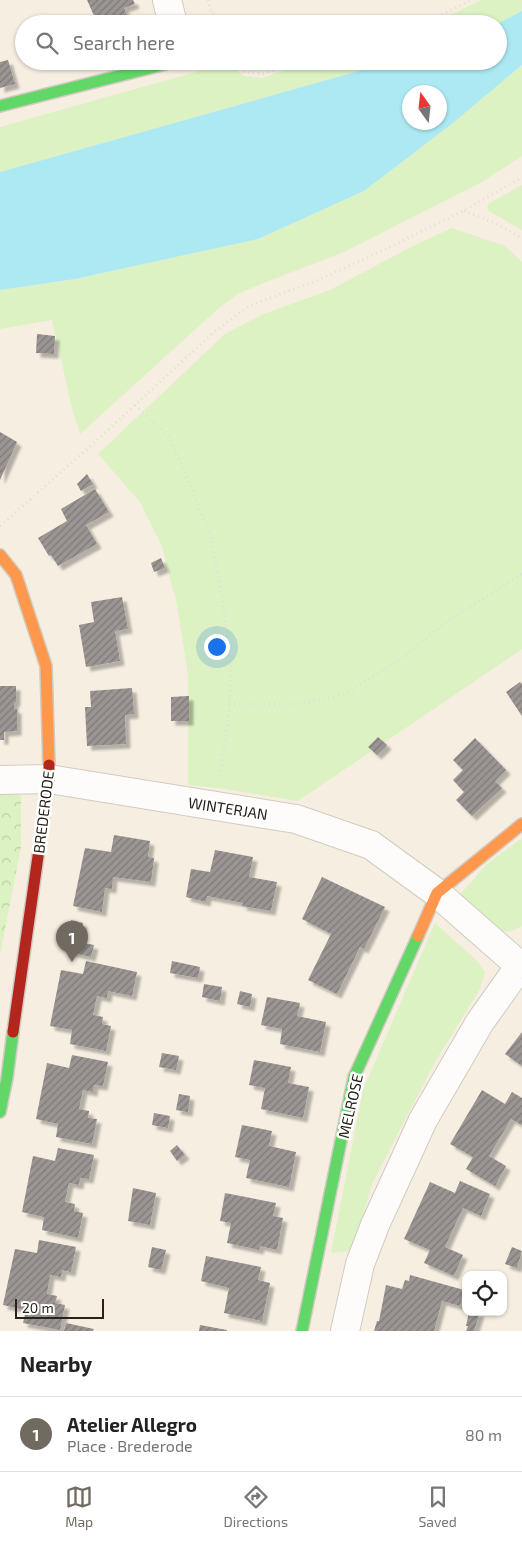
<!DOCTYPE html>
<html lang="en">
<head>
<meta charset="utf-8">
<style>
  :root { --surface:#fff; --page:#f6f6f6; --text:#222; --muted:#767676; --line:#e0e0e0; --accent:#706a60 }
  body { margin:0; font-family:"Exo 2",sans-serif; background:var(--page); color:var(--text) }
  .controls { position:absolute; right:15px; bottom:15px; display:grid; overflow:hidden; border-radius:10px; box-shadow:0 1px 4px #0004 }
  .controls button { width:45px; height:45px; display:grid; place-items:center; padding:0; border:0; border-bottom:1px solid var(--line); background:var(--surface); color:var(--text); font:25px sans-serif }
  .compass { position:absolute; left:402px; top:85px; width:45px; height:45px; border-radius:50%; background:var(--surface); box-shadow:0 1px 4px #0004; rotate:345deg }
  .scale { position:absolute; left:15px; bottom:12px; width:89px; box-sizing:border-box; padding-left:5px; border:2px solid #28231a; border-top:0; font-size:14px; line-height:18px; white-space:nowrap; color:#28231a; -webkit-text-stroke:4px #fff; paint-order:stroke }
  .you { position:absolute; left:216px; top:646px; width:18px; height:18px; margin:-12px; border:4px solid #fff; border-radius:50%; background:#1a73e8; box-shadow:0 0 0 8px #1a73e833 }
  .badge { display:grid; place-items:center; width:32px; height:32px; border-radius:50%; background:var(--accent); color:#fff; font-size:16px; font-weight:700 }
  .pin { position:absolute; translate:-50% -41px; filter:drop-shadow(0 1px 2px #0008) }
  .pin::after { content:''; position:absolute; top:26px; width:18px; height:15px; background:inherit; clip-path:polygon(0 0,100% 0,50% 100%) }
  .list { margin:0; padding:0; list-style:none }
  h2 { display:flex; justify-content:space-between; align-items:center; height:65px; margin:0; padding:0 20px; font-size:21px }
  h2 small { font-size:16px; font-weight:400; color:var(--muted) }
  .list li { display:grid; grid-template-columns:32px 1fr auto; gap:15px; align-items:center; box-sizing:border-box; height:75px; padding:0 20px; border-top:1px solid var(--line) }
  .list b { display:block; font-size:19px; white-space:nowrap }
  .list p { margin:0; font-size:16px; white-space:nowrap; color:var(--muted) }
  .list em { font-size:16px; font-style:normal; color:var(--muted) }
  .icon { flex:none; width:28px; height:28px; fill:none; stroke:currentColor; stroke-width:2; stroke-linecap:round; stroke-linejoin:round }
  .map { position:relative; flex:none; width:522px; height:1331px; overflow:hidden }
  .search { position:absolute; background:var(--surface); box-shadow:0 1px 4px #0004; left:15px; right:15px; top:15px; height:55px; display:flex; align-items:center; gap:12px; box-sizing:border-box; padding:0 18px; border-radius:28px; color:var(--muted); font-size:19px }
  .sheet { height:140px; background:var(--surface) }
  nav { display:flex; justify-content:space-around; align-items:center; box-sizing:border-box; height:70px; border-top:1px solid var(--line); background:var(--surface); font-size:14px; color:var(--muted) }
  nav a { display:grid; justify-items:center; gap:2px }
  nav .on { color:var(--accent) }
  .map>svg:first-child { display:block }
  .green { fill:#dcf2c2 }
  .park { fill:url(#park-crowns) }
  .water { fill:#ade9f3; fill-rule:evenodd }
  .building { fill:url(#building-hatch); filter:url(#shadow) }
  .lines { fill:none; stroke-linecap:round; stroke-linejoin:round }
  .street-casing { stroke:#d1cbc1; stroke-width:30 }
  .fast-casing { stroke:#d1cbc1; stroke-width:14 }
  .slow-casing { stroke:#d1cbc1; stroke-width:14 }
  .jam-casing { stroke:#d1cbc1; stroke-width:14 }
  .path { stroke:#e0deda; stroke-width:3; stroke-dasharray:1 4; stroke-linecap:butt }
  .street { stroke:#fefcfa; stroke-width:28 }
  .fast { stroke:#63d668; stroke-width:11 }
  .slow { stroke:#ff974d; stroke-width:11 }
  .jam { stroke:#b3261e; stroke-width:11 }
  .labels { text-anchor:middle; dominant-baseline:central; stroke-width:5; stroke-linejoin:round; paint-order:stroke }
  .street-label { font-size:15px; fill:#28231a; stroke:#fff }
</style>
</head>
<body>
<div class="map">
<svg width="522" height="1331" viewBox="0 0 522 1331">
  <defs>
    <pattern id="park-crowns" width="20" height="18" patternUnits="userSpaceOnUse" patternTransform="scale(1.25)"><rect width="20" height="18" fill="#dcf2c2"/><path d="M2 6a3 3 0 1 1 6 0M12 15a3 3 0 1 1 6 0" fill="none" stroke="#bdcfa6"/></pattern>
    <pattern id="building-hatch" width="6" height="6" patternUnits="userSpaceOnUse" patternTransform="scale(1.25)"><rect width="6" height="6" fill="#9b9694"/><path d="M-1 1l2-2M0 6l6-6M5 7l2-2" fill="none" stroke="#7e7a78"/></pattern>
    <filter id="shadow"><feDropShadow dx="4.5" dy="4.5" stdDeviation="1" flood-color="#0004"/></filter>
  </defs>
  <rect width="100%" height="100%" fill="#f6eee1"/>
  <!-- green -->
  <path class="green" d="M482 0H522V11L497 24H431Z
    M312 61H394L0 172V127L228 63 244 76 263 78Z
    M522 65V156L482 182 344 252 261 284 238 294 220 307 80 434 72 408 52 320 0 329V290L75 279 258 239 364 191 453 123Z
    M522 185V230L489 211 487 207 490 203Z
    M452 228 505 246 522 262V649L298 801 218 788 188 785V674L177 605 162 546 140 502 98 454 225 334 261 315 330 290 411 247Z
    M522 838V926L514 930 498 933 457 898 487 864Z
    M435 923 477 961 485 972 480 989 435 1062 372 1184 353 1251 331 1253 363 1090Z"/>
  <!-- park -->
  <path class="park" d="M0 794 21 795V847L0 955Z"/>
  <!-- water -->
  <path class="water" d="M522 11V65L453 123 364 191 258 239 75 279 0 290V172L394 61H498V24H497ZM410 92H440V122H410Z"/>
  <!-- building -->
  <path class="building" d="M87 0H133L135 4 124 8 131 24H83L95 18Z
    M8 60 15 84 0 88V62Z
    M37 334 55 336 54 354 36 353Z
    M0 432 17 442 0 480Z
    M87 474 93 484 81 491 77 484Z
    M95 489 109 512 86 525 97 544 58 566 51 555 49 556 38 538 67 521 61 509Z
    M161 558 165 568 154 572 151 563Z
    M122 597 128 629 115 631 120 661 86 667 79 625 94 622 91 602Z
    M520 682 522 684V716L506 692Z
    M0 686H16V702H14V709H17V731L4 732V740H0Z
    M132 688 134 714 125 715 126 744 87 746 85 707H91L90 691Z
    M187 696H189V721H171V697Z
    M378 737 387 745 377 755 368 747Z
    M475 738 506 770 495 781 502 788 472 816 456 800 464 792 453 780 463 770 453 760Z
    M114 835 150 841 148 857 154 858 151 882 113 877 112 889 105 888 102 912 73 906 85 848 111 852Z
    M215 850 253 857 249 877 277 882 271 911 242 906 243 903 207 896 206 902 186 897 191 869 210 872Z
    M322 877 385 907 364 949 360 947 337 994 308 980 331 934 302 919Z
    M71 920 83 923 79 942 94 945 91 957 65 951Z
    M86 961 137 972 132 996 108 991 107 998 97 996 93 1015 103 1017 102 1024 111 1026 106 1051 70 1044 72 1030 50 1026 61 970 83 974Z
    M172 961 200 967 198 978 170 973Z
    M204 984 222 987 220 1001 202 997Z
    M240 991 252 994 250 1007 237 1004Z
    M267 997 300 1003 297 1016 326 1022 320 1052 280 1044 282 1029 261 1025Z
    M522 1032V1066L505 1054Z
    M162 1053 179 1056 176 1070 159 1067Z
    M72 1055 108 1062 103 1086 94 1085 93 1092 83 1090 81 1099 79 1109 89 1111 88 1118 97 1119 92 1144 56 1137 58 1124 36 1119 47 1063 69 1068Z
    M254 1060 291 1067 288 1083 309 1087 303 1118 261 1109 265 1088 249 1085Z
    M482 1090 505 1104 512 1092 522 1098V1125L511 1119 489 1156 506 1166 495 1186 466 1169 473 1157 450 1144Z
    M179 1094 190 1096 188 1112 176 1110Z
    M154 1113 170 1116 168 1128 152 1125Z
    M242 1125 272 1131 269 1146 296 1152 289 1187 246 1178 250 1160 235 1157Z
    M177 1145 185 1155 177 1161 170 1151Z
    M58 1148 94 1155 89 1179 80 1178 79 1185 69 1183 67 1192 65 1202 75 1204 74 1211 83 1213 78 1238 42 1230 44 1217 22 1212 33 1156 55 1161Z
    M460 1181 490 1194 481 1216 463 1208 454 1227 445 1247 463 1255 454 1276 424 1263 430 1250 404 1239 430 1182 455 1193Z
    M133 1188 156 1193 150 1225 128 1221Z
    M225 1193 276 1203 273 1216 283 1218 277 1250 260 1246 259 1250 227 1243 231 1223 220 1221Z
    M39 1240 76 1247 71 1272 62 1270 61 1277 50 1275 47 1294 57 1296 55 1303 65 1305 60 1330 23 1323 26 1310 3 1305 15 1249 37 1253Z
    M152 1247 166 1250 161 1270 148 1267Z
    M512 1247 522 1251 517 1268 505 1264Z
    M206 1256 261 1267 258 1280 270 1283 262 1321 224 1313 229 1288 201 1281Z
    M410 1275 464 1290 460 1306 442 1301 434 1331H374L377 1321H379L386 1285 402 1289 405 1280 409 1281Z
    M469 1312H480L474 1331H466L468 1326H466Z
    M66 1323 94 1329 93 1331H64Z
    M200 1325 227 1330V1331H199Z"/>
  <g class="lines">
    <!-- street casing -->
    <g class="street-casing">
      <path id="street" d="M167 0 173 24
        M0 780 49 779 296 819 371 845 437 893 519 965
        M345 1331 360 1264 375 1225 423 1120 480 1022 522 963"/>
    </g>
    <!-- fast casing -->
    <g class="fast-casing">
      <path id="fast" d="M0 106 166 64V61
        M0 1112 7 1078 13 1032
        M302 1331 354 1077 418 936"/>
    </g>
    <!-- slow casing -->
    <g class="slow-casing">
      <path id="slow" d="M0 555 16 575 46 666 49 765
        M418 936 437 893 522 824"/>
    </g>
    <!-- jam casing -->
    <g class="jam-casing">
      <path id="jam" d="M13 1032 49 779V765"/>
    </g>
    <!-- path -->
    <path class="path" d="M208 0 215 24
      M424 24 471 0
      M226 61 245 72 263 74 299 61
      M195 68 221 61
      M464 211 493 222 522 238
      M135 405 168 436 187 477 211 537 222 597 231 666 228 724 219 779
      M0 526 95 442 214 332 249 306 316 281 386 249 463 211 522 177
      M229 704H296L346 694 400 659 452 618 522 574"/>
    <!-- street -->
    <use href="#street" class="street"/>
    <!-- fast -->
    <use href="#fast" class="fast"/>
    <!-- slow -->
    <use href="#slow" class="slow"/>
    <!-- jam -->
    <use href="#jam" class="jam"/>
  </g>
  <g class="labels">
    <!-- street labels -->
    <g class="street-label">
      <text transform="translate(228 808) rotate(9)">WINTERJAN</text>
      <text transform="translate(43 812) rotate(-83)">BREDERODE</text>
      <text transform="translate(350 1106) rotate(-77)">MELROSE</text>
    </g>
  </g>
</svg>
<div class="controls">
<button><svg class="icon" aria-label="locate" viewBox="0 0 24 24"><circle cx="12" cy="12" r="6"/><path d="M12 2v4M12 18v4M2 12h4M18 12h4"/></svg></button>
</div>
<svg class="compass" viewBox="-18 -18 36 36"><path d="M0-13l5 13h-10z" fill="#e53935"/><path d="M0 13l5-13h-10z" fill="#767676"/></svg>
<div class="scale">20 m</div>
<div class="you"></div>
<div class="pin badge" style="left:72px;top:962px">1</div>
<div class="search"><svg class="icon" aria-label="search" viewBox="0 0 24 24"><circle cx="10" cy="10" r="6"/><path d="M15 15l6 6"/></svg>Search here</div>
</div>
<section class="sheet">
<h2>Nearby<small></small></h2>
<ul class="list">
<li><span class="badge">1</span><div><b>Atelier Allegro</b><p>Place · Brederode</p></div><em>80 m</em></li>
</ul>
</section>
<nav>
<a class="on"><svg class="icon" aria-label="map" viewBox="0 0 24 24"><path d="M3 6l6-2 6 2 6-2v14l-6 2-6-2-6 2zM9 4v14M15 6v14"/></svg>Map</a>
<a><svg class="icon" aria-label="directions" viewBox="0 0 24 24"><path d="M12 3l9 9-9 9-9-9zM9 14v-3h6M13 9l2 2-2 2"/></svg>Directions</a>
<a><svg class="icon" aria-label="saved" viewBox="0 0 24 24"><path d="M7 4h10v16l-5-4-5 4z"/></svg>Saved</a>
</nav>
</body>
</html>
